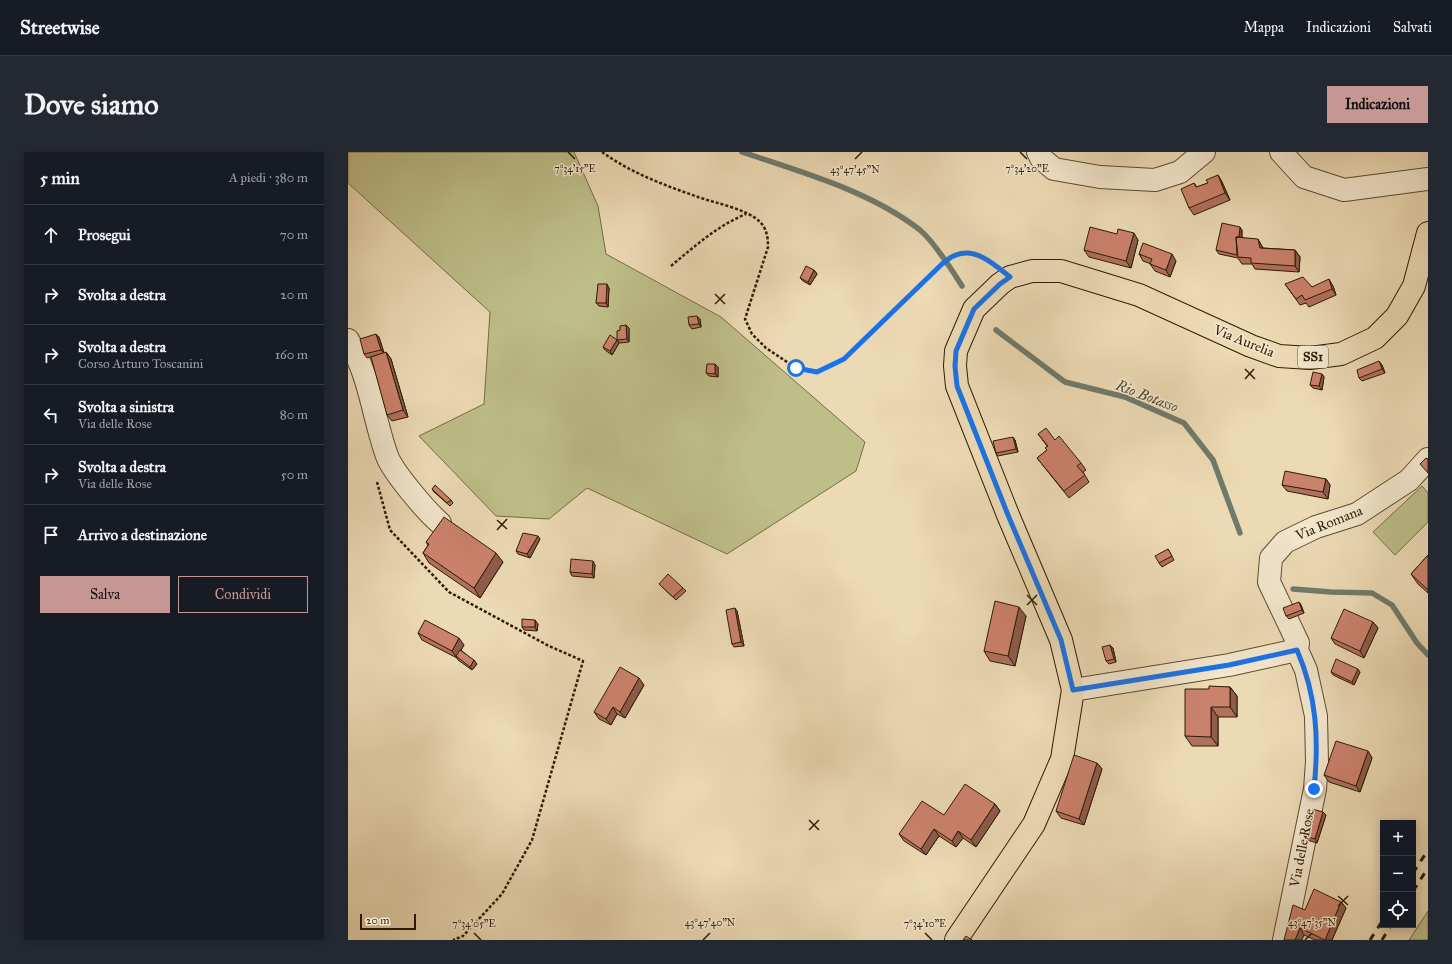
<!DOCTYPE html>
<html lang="it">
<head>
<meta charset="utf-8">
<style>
  :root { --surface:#171b24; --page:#242831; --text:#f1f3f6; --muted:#9ea1a6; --line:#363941; --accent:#c59692 }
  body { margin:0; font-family:"IM FELL Great Primer",serif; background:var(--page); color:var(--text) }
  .controls { position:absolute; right:12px; bottom:12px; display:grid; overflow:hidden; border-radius:0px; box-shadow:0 2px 10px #0003 }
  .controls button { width:36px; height:36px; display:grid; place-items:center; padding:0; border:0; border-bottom:1px solid var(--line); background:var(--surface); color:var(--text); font:20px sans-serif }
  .scale { position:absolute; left:12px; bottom:10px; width:56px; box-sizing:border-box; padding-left:4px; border:2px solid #2f1b03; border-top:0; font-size:11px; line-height:14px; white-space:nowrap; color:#2f1b03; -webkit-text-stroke:3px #f3e7ce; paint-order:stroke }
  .stop { position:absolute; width:12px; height:12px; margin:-9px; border:3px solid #1a73e8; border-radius:50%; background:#fff }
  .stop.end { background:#1a73e8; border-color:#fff; box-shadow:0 1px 4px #0008 }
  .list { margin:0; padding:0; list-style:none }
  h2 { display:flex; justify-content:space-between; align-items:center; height:52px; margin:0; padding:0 16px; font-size:17px }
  h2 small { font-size:13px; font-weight:400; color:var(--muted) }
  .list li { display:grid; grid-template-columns:26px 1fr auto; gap:12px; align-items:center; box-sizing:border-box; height:60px; padding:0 16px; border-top:1px solid var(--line) }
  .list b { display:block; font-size:15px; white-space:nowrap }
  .list p { margin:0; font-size:13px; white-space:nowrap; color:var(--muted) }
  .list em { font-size:13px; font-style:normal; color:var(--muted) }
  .actions { display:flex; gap:8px; padding:12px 16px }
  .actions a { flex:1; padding:9px 0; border:1px solid var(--accent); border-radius:0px; text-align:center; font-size:14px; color:var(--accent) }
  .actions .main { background:var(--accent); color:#111 }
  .icon { flex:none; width:22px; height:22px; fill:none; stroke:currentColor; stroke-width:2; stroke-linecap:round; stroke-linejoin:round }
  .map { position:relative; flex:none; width:1080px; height:788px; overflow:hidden; border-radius:0px }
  header { display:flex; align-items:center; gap:24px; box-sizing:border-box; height:56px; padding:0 20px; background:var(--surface); border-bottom:1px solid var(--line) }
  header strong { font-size:19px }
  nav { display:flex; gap:22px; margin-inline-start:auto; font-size:14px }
  .intro { display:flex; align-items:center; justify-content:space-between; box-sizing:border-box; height:96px; padding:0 24px }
  h1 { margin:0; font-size:28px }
  .button { padding:10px 18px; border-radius:0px; background:var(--accent); color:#111; font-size:14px; font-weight:700 }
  main { display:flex; gap:24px; padding:0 24px }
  aside { flex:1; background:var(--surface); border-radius:0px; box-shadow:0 2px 10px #0003 }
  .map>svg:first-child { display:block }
  .green { fill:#bebe89; stroke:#766c46 }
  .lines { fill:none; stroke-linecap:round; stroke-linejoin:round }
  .stream { stroke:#6f7a6b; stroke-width:5.5 }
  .minor-casing { stroke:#5e4b2f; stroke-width:24 }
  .major-casing { stroke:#2f1b03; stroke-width:24 }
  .path { stroke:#2f1b03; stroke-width:2.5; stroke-dasharray:3 2; stroke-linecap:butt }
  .minor { stroke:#f3e7ce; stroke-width:22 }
  .major { stroke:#ecdab4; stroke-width:22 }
  .rail { stroke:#2f1b03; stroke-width:3; stroke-dasharray:7 7; stroke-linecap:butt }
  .wall { fill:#af705d; stroke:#2f1b03 }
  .shaded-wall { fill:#8e5b4c; stroke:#2f1b03 }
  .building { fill:#cb826c; stroke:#2f1b03 }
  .route { stroke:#1a73e8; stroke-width:5 }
  .ticks { fill:none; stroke:#2f1b03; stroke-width:1.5 }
  .labels { text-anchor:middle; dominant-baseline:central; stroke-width:3; stroke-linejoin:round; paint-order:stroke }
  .shield { fill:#f3e7ce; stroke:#6a5840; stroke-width:1 }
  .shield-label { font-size:13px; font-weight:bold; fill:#2f1b03 }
  .street-label { font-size:14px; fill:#2f1b03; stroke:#f3e7ce }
  .water-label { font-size:15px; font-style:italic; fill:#4f4b37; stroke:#f3e7ce }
  .ticks-label { font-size:10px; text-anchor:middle; fill:#2f1b03; stroke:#f3e7ce; stroke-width:3; stroke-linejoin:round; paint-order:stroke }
</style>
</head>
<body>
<header>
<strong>Streetwise</strong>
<nav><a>Mappa</a><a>Indicazioni</a><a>Salvati</a></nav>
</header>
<div class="intro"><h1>Dove siamo</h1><a class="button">Indicazioni</a></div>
<main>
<aside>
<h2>5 min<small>A piedi · 380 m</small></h2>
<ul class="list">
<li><svg class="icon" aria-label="ahead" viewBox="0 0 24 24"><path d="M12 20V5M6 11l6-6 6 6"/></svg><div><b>Prosegui</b></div><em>70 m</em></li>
<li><svg class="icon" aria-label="right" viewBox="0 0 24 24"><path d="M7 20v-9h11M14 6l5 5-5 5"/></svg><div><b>Svolta a destra</b></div><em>20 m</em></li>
<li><svg class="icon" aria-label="right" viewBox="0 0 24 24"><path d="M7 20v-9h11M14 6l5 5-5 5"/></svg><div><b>Svolta a destra</b><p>Corso Arturo Toscanini</p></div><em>160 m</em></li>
<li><svg class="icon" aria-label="left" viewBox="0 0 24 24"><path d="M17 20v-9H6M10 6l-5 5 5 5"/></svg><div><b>Svolta a sinistra</b><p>Via delle Rose</p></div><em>80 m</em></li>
<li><svg class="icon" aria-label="right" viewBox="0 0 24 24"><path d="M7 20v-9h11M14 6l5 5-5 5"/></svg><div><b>Svolta a destra</b><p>Via delle Rose</p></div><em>50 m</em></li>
<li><svg class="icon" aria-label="arrive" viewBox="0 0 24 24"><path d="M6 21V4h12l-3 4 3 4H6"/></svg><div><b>Arrivo a destinazione</b></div></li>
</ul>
<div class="actions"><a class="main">Salva</a><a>Condividi</a></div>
</aside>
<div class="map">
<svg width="1080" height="788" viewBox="0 0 1080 788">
  <rect width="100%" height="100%" fill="#ecdab4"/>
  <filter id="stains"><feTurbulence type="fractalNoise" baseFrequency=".005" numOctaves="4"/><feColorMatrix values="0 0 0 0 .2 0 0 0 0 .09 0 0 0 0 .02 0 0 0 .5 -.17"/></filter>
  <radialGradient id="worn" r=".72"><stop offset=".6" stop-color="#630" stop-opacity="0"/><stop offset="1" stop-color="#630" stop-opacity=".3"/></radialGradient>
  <!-- green -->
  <path class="green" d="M0 0H226L250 54 258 102 373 165 517 290 508 319 379 402 239 336 201 367 148 364 71 284 136 252 142 160 0 31Z
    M1074 334 1080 341V370L1047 403 1025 380Z
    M1080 759V788H1061Z"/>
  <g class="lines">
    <!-- stream -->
    <path class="stream" d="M394 0C453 20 522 39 572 78 586 90 604 118 614 134
      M648 178 717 230 777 245 836 271 865 308 892 381
      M945 437 983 440 1024 441 1044 453 1069 491 1080 503"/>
    <!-- minor casing -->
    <g class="minor-casing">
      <path id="minor" d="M690 0 693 6 706 17 752 25 807 28 832 20 856 0
        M933 0 956 25 996 38 1080 27
        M0 188C22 223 25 265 39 304 45 320 78 359 92 371
        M725 538 881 513 949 498
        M936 788 967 637 969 610 968 564 958 518 949 498 950 491 921 430 923 406 937 390 968 375 1009 362 1061 328 1080 307"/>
    </g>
    <!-- major casing -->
    <g class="major-casing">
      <path id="major" d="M608 788 686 672 714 607 725 538 713 488 660 363 609 234 607 214 608 199 626 157 652 132 662 125 684 119H713L791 143 903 194 931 204 962 206 993 202 1027 186 1049 164 1066 134 1080 81"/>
    </g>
    <!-- path -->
    <path class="path" d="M254 0C283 21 316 33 350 45 367 51 399 57 412 70 419 77 420 86 420 95L397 167 404 182 418 196 448 216 469 220 496 207 594 112C614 98 626 98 646 112
      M323 114C347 94 369 74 398 62
      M29 330 42 378 101 440 201 494 235 509 184 688 154 742 115 784 105 788"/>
    <!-- minor -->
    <use href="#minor" class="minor"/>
    <!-- major -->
    <use href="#major" class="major"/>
    <!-- rail -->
    <path class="rail" d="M1065 721 1080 698
      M1065 739 1080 716
      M1022 788 1035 768
      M1034 788 1043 773"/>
  </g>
  <!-- wall -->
  <path class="wall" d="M870 23 874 30 882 48 846 63 841 56 846 31 849 35 860 31Z
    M894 78V85L914 94 915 96 947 98 952 105 951 120 907 117 904 112H894L890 106 871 102 868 98Z
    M790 88 783 116 741 105 736 98Z
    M791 102 828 109 822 125 807 119 802 112H803L795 109Z
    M466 118 469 122 462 133 455 129 452 126Z
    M937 132 964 135 985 134 988 143 961 155 958 151 952 153Z
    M261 136 260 155 251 154 248 151Z
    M349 164 352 167 353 175 344 177 341 173Z
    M278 173 281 176V190L272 191 269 188 272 178Z
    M28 182 31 185 36 201 19 206 16 202Z
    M271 191 264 203 257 198 255 195Z
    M38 200 43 207 60 265 44 269 39 263Z
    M367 212 370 215V225L361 224 358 221Z
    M1034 213 1037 221 1014 229 1011 226Z
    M974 222 976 225 974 238 965 236 962 233Z
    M690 282 707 288 733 311 738 318 735 320 741 330 721 346 689 306 699 298V294Z
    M667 288 670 300 650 304 648 301Z
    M978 327 982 333 980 347 939 339 934 333Z
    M84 337 103 348 105 351 102 354 86 340Z
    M192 387 182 406 170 402 168 399Z
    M78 390 155 410 132 446 81 411 75 401 80 393Z
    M820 397 826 408 814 415 811 411Z
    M1080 403V441L1070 432 1063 422Z
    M247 413 246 426 224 424 222 420Z
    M311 432 335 436 338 439 328 448 314 435Z
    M951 450 953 453 956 461 941 467 938 464Z
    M389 459 396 494 386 495 384 492Z
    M678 464 667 514 642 509 636 499Z
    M1025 470 1030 476 1016 506 987 492 983 486Z
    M190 472 189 479 176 478 174 475Z
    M70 481 116 493 113 498 129 512 124 518 110 508 109 506 74 488Z
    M765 496 768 510 761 512 758 509Z
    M983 520H1012L1006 533 985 523Z
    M296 533 277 566 269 562 263 573 251 567 246 560Z
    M882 535 889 544V565H870V594H844L837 584 861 537Z
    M1020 599 1024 606 1012 640 981 630 976 623Z
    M749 611 754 617 736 673 713 666 708 659Z
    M647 652 652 659 628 695 615 686 608 695 591 684 578 703 556 689 551 682 596 663Z
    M975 660 978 663 969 691 959 688 956 684Z
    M993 750 998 756 984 788H967L956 783 936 788 957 758Z"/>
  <!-- shaded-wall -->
  <path class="shaded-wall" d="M870 23 874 30 882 48 877 41Z
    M892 75 894 78 893 106 891 103Z
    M786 81 790 88 783 116 778 109Z
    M910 87 914 94 917 102 912 96Z
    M947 98 952 105 951 120 947 114Z
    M824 102 828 109 822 125 818 118Z
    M466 118 469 122 462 133 460 130Z
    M981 127 985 134 988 143 984 137Z
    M259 132 261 136 260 155 258 151Z
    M349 164 352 167 353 175 351 172Z
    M278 173 281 176V190L279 187Z
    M28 182 31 185 36 201 33 198Z
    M269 188 271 191 264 203 262 199Z
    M38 200 43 207 60 265 55 258Z
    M1031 209 1034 213 1037 221 1034 217Z
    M367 212 370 215V225L367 222Z
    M974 222 976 225 974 238 971 234Z
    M665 285 667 288 670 300 668 297Z
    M978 327 982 333 980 347 975 340Z
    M190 384 192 387 182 406 179 402Z
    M148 401 155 410 132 446 126 436Z
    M245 409 247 413 246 426 244 422Z
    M951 450 953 453 956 461 954 458Z
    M671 455 678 464 667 514 660 504Z
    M387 456 389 459 396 494 393 490Z
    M187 468 190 472 189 479 187 475Z
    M1025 470 1030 476 1016 506 1012 499Z
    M111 486 116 493 109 505 108 504 109 506 104 499Z
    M762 493 765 496 768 510 766 507Z
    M126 508 129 512 124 518 122 515Z
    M1010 517 1012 520 1006 533 1004 530Z
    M291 526 296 533 277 566 272 560Z
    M882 535 889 544V565L882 555Z
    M265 555 269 562 263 573 258 567Z
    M863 555 870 565V594L863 585Z
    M1020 599 1024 606 1012 640 1008 634Z
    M749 611 754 617 736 673 731 667Z
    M647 652 652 659 628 695 623 688Z
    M975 660 978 663 969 691 967 687Z
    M586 677 591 684 578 703 573 697Z
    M610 679 615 686 608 695 604 689Z
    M993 750 998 756 984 788H977Z
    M952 776 956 783 954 788H947Z"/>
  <!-- building -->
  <path class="building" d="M870 23 877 41 841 56 833 37 846 31 848 35 860 31 858 28Z
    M874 71 892 75 891 85H888L889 103 868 98Z
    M742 75 769 82 770 77 786 81 778 109 736 98Z
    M888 85 910 87 912 96 947 98V114L903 111V106L890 105Z
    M795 91 824 102 818 118 802 112 804 107 791 102Z
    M458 114 466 118 460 130 452 126Z
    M955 125 964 135 981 127 984 137 957 148 954 143 948 147 937 132Z
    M250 132H259L258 151H248Z
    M349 164 351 172 341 173 340 165Z
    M278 173 279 187 269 188V179L272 178V174Z
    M28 182 33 198 16 202 12 187Z
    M262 183 269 188 262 199 255 195Z
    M38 200 55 258 39 263 23 205Z
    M1031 209 1034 217 1011 226 1009 218Z
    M359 212H367V222L358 221Z
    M965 220 974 222 971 234 962 233Z
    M698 276 707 288 711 284 733 311 729 314 737 323 716 339 689 306 699 298 697 296 700 294 690 282Z
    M665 285 668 297 648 301 645 289Z
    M1078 306 1080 307V321L1072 312Z
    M937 319 978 327 975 340 934 333Z
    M87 333 103 348 99 351 84 337Z
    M96 365 148 401 126 436 75 401 81 392 78 390Z
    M175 381 190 384 179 402 168 399Z
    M820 397 824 404 811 411 807 404Z
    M1080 403V438L1063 422Z
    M223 407 245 409 244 422 222 420Z
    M320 422 335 436 325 445 311 432Z
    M647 449 671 455 660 504 636 499Z
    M951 450 954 458 938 464 935 456Z
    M387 456 393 490 384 492 378 458Z
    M996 457 1025 470 1012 499 983 486Z
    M174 467 187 468V475H174Z
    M77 468 111 486 104 499 70 481Z
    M762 493 766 507 758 509 754 495Z
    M112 498 126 508 122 515 108 504Z
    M988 507 1010 517 1004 530 983 520Z
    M272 515 291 526 272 560 265 555 258 567 246 560Z
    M861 534 882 535V555H863V585L837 584V537H861Z
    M988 589 1020 599 1008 634 976 623Z
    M726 603 749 611 731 667 708 659Z
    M617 632 647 652 623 688 610 679 604 689 586 677 573 697 551 682 574 649 596 663Z
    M964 657 975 660 967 687 956 684Z
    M966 737 993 750 977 788 952 776 947 788H936L945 753 957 758Z
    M618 784 624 788H615Z"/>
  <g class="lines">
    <!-- route -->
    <path class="route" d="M448 216 469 220 496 207 594 112C598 109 603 104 608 103 628 95 647 113 662 125L652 132 626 157 608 199 607 214 609 234 660 363 713 488 725 538 881 513 949 498C969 544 971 588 966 637"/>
  </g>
  <!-- ticks -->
  <path class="ticks" d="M220 0 227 7M672 0 679 7M507 7 514 0M367 142 377 152M367 152 377 142M897 217 907 227M897 227 906 217M149 368 159 377M149 378 159 367M679 443 689 453M679 453 689 443M461 668 471 678M461 678 471 668M990 744 1000 753M990 754 1000 744M126 781 133 788M577 781 584 788M355 788 362 781M957 788 964 781"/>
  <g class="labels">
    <!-- shield labels -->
    <rect class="shield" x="950" y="194" width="30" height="22" rx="3"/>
    <g class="shield-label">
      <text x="965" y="205">SS1</text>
    </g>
    <!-- street labels -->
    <g class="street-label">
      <text transform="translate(896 189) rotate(22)">Via Aurelia</text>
      <text transform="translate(981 371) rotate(-22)">Via Romana</text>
      <text transform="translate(954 696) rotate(-79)">Via delle Rose</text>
    </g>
    <!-- water labels -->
    <g class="water-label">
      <text transform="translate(799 244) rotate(21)">Rio Botasso</text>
    </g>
  </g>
  <g class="ticks-label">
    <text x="227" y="20">7°34'15"E</text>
    <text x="679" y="20">7°34'20"E</text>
    <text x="507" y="21">43°47'45"N</text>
    <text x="362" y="774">43°47'40"N</text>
    <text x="964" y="774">43°47'35"N</text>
    <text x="126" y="775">7°34'05"E</text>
    <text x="577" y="775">7°34'10"E</text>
  </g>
  <rect width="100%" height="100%" filter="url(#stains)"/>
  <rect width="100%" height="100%" fill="url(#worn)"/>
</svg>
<div class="controls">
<button>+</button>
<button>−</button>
<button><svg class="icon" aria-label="locate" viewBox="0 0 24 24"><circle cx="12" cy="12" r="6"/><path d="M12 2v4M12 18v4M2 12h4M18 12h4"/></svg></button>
</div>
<div class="scale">20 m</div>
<div class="stop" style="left:448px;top:216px"></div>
<div class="stop end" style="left:966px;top:637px"></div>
</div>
</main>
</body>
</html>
